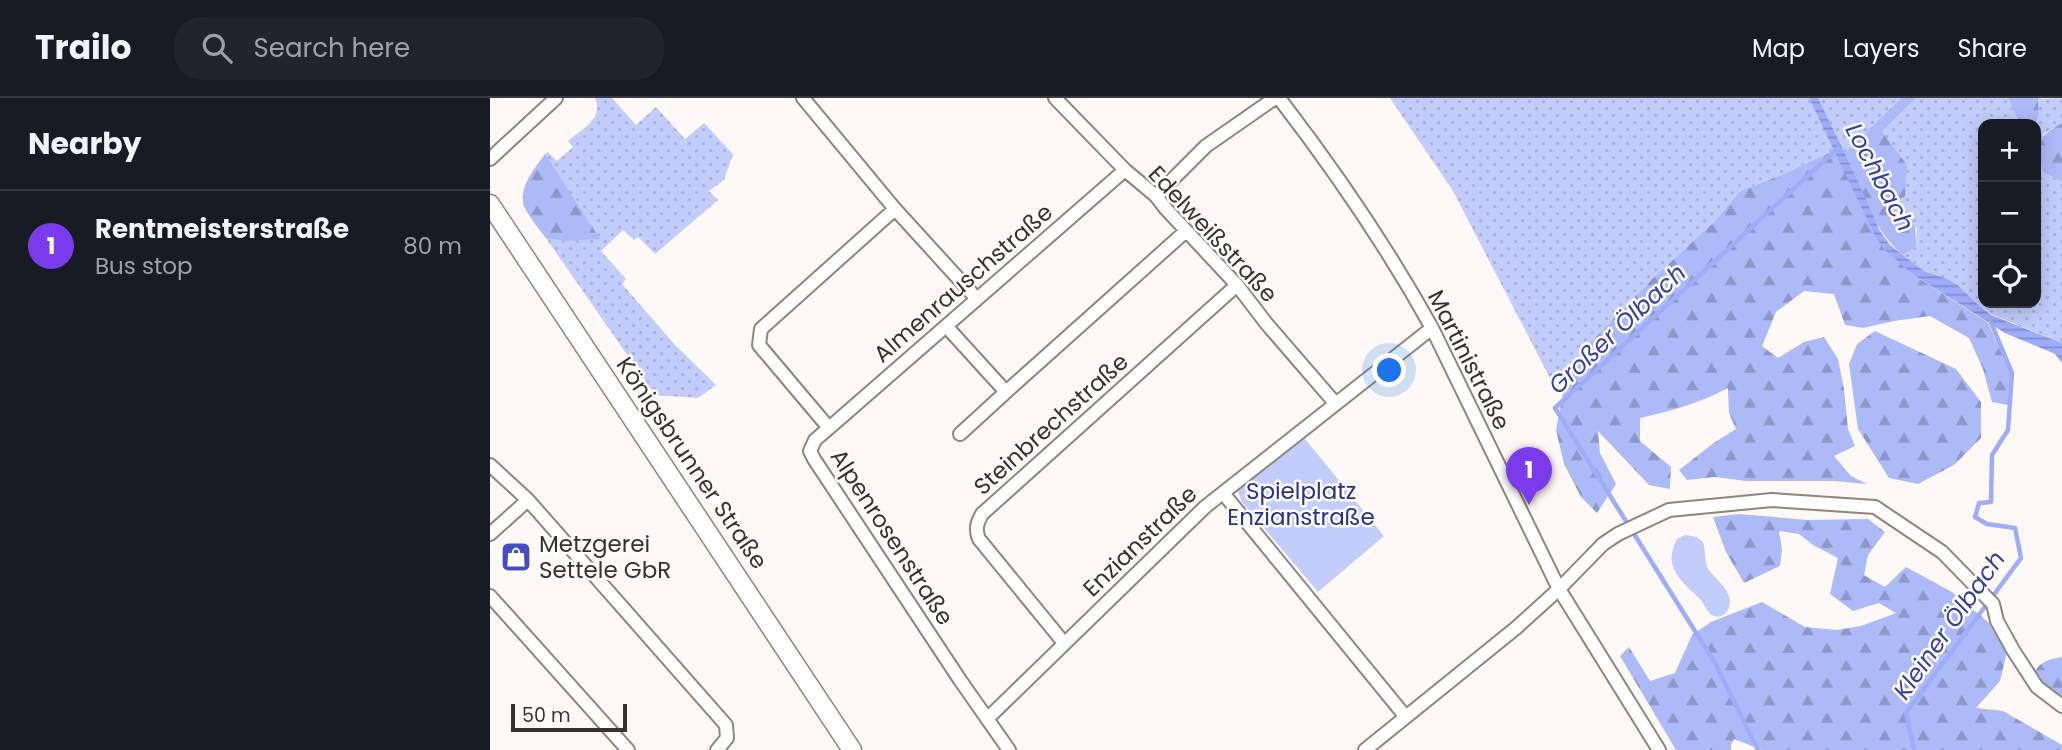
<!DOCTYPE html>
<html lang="en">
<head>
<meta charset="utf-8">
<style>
  :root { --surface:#171b24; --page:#20242c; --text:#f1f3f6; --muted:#9ea1a6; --line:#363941; --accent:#7c3aed }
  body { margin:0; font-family:Poppins,sans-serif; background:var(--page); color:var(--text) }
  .controls { position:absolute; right:21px; top:21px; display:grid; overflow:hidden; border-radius:14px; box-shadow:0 4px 18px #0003 }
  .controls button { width:63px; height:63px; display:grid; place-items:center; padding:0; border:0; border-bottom:2px solid var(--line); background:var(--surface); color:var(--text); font:35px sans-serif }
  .scale { position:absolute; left:21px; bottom:18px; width:116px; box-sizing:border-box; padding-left:7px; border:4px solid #37322f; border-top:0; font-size:19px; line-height:24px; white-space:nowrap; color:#37322f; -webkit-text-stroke:5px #fff; paint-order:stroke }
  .you { position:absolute; left:900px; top:273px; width:24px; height:24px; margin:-18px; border:5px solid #fff; border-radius:50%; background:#1a73e8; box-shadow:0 0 0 10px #1a73e833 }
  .badge { display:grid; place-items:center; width:46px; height:46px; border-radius:50%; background:var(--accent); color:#fff; font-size:23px; font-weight:700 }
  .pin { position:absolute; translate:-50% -58px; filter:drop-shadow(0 2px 4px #0008) }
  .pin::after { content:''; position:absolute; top:37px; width:24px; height:21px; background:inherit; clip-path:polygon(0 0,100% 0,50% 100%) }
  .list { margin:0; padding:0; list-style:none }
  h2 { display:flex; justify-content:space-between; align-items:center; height:91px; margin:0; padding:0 28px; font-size:30px }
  h2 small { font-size:23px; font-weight:400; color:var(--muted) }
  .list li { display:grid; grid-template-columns:46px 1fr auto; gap:21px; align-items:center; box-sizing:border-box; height:112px; padding:0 28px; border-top:2px solid var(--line) }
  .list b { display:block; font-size:26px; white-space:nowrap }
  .list p { margin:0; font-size:23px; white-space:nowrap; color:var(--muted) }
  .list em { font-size:23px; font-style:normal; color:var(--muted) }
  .icon { flex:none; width:38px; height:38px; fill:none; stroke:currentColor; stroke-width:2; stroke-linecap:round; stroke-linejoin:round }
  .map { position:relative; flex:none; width:1572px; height:652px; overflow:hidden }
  header { display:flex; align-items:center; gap:42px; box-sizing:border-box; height:98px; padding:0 35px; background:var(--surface); border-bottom:2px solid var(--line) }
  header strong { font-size:33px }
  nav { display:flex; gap:38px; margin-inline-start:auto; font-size:24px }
  .search { width:490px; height:63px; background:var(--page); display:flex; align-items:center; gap:18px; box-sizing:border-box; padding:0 24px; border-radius:28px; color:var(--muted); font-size:26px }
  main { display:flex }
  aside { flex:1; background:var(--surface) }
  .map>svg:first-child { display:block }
  .grass { fill:url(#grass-dots) }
  .forest { fill:url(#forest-firs) }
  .park { fill:#c2cdfc }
  .water { fill:url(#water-rules) }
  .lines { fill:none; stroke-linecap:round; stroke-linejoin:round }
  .stream { stroke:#9dadfa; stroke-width:4.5 }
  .street-casing { stroke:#90847e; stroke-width:16 }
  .secondary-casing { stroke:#90847e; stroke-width:21 }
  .street { stroke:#fff; stroke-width:12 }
  .secondary { stroke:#fff; stroke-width:18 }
  .labels { text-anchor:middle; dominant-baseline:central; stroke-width:5; stroke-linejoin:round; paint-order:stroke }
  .street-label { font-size:23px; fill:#37322f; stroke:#fff }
  .park-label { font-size:23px; fill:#2c3188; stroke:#fff }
  .poi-label { font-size:23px; fill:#37322f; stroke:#fff; text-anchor:start }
  .water-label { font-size:24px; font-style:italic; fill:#373f97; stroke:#fff }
</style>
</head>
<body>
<header>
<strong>Trailo</strong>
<div class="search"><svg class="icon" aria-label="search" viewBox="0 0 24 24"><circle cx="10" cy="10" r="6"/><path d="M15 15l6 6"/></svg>Search here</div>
<nav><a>Map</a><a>Layers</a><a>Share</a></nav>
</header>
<main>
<aside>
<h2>Nearby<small></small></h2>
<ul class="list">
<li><span class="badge">1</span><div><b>Rentmeisterstraße</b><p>Bus stop</p></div><em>80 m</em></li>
</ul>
</aside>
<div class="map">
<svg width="1572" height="652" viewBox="0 0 1572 652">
  <defs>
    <pattern id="grass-dots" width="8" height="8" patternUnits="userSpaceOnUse" patternTransform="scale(1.75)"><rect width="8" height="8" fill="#c2cdfc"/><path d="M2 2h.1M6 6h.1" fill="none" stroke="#a7b0d8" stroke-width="1.8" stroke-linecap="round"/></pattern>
    <pattern id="forest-firs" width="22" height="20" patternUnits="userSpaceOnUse" patternTransform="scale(1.75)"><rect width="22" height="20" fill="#acbaf8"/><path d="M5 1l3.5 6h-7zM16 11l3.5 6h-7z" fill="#8d98c9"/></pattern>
    <pattern id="water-rules" width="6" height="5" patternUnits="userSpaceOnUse" patternTransform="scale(1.75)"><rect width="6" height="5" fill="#9dadfa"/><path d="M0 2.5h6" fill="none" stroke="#818dcb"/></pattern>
  </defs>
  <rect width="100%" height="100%" fill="#fef9f6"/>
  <!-- grass -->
  <path class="grass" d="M105 0H122L146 27 166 9 195 41 214 25 243 56 234 82 219 93 228 102 165 156 148 139 144 142 133 132 111 153 136 181 132 186 185 247 226 287 208 300 165 297 33 107C34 86 44 73 55 56L58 54 67 63 83 49 78 43C92 31 114 21 105 0Z
    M900 0H1319L1345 52 1289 78 1250 93 1224 124 1161 182 1098 247 1076 280H1060L963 93Z
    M1328 0H1411L1355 55Z
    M1426 0H1518L1530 26H1493V205H1546V27L1549 17 1548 1 1572 0V25L1553 36V74L1572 84V245L1501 216 1485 204 1468 187 1458 181 1434 173 1413 157 1426 149 1427 131 1412 119 1406 116 1405 108 1415 98 1392 34Z"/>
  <!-- forest -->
  <path class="forest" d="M1411 0H1426L1392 34 1417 67 1415 98 1405 108 1406 116 1412 119 1417 115C1427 126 1426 136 1426 149L1413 157C1382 132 1371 90 1355 55Z
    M1518 0H1551L1548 1 1549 17 1546 27 1530 26Z
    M1572 25V84L1553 74C1546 45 1546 40 1572 25Z
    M1345 52 1384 136 1422 176 1498 225 1520 274 1518 307 1502 304 1493 271 1479 240 1440 218 1404 223 1373 230 1355 227 1344 196 1314 193 1286 214 1272 248 1288 260 1314 244 1334 239 1348 261 1354 291 1358 331 1365 348 1344 358 1361 378 1377 386 1344 383H1256L1225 379 1197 382 1189 372 1225 344 1246 331 1239 315 1238 290C1210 305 1181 313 1150 320V343L1181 369 1180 391 1159 387 1108 333 1110 355 1126 386 1107 415 1091 399 1074 366 1066 332 1076 280 1098 247 1161 182 1224 124 1250 93 1289 78Z
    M55 56 110 141 74 143 56 140C50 132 37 117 34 107 28 89 46 69 55 56Z
    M1385 233 1466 271 1491 304V340L1464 367 1428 386 1399 380 1368 331 1359 266 1367 246Z
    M1249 416 1318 422 1378 421 1395 434 1378 457 1374 477 1395 489 1416 469 1462 494 1498 524 1517 554 1510 583 1486 610 1513 613 1572 647V652H1272L1244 641 1241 647V652H1186L1130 558 1139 549 1160 583 1185 575 1202 537 1221 524 1272 504 1315 529 1347 532 1371 528 1406 515 1389 505 1363 513 1340 496 1348 460 1323 447 1309 436 1289 433 1292 452 1290 468 1254 485 1236 454 1223 419Z
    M1572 559V598C1564 594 1553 589 1548 582 1538 567 1562 560 1572 559Z"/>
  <!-- park -->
  <path class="park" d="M812 337 894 438 828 494 752 404 747 391 751 385Z
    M1195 437 1207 439 1213 444C1216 452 1214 463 1218 471 1225 481 1238 489 1240 502 1241 510 1234 522 1224 518 1217 516 1215 506 1210 501 1191 483 1172 469 1187 441Z"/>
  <!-- water -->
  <path class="water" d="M1319 0H1328L1355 55 1390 133 1400 147 1434 173 1458 181 1468 187 1485 204 1501 217 1572 245V265L1565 256 1515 235 1422 176 1393 150 1384 136Z"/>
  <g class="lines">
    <!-- stream -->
    <path class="stream" d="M1268 652 1225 565 1065 310 1348 50
      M1424 652 1416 615 1531 460 1525 430 1497 426 1485 419 1489 405 1501 404 1502 357 1518 332 1522 275 1500 222"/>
    <!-- street casing -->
    <g class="street-casing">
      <path id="street" d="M313 0 405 111 487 201
        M565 0 635 72 666 98 676 111 747 187 776 225 845 305
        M789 0C846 74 897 149 942 230L1069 491 1169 652
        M0 61 66 0
        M666 98 716 48 785 0
        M405 111 271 231 269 247 339 330 325 342 320 353 324 361 470 582 519 652
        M456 228 516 294 696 133
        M339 330 635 72
        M470 336 516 294
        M0 367 38 402 236 627 237 640 227 652
        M733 395 915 618
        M0 436 38 402
        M0 498 138 652
        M574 545 489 441C485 431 487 425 492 416L747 187
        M497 621 715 409 942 230
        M875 652 1026 530 1069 491 1113 446 1128 436 1179 412 1282 402 1385 409 1452 454 1503 506 1507 523 1523 552 1547 589 1572 608"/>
    </g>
    <!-- secondary casing -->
    <g class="secondary-casing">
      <path id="secondary" d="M0 106 362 652"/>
    </g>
    <!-- street -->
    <use href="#street" class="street"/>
    <!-- secondary -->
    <use href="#secondary" class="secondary"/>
  </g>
  <!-- icons -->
  <defs>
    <g id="shop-square" transform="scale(1.575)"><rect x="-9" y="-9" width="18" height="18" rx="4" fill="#454dc2" stroke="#fff"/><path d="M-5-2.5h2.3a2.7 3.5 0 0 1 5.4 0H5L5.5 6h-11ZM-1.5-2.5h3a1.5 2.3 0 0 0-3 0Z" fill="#fff"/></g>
  </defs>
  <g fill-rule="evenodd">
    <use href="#shop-square" x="26" y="459"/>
  </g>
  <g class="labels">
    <!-- street labels -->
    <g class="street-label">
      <text transform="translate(723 136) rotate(47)">Edelweißstraße</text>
      <text transform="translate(473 185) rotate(-41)">Almenrauschstraße</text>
      <text transform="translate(979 262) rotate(63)">Martinistraße</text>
      <text transform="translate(561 326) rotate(-42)">Steinbrechstraße</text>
      <text transform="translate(202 365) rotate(56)">Königsbrunner Straße</text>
      <text transform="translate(402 439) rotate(57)">Alpenrosenstraße</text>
      <text transform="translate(650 443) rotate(-44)">Enzianstraße</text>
    </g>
    <!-- park labels -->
    <g class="park-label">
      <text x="811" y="393">Spielplatz<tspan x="811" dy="26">Enzianstraße</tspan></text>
    </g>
    <!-- poi labels -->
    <g class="poi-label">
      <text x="49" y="446">Metzgerei<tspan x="49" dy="26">Settele GbR</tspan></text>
    </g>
    <!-- water labels -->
    <g class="water-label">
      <text transform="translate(1390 79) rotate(62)">Lochbach</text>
      <text transform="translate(1127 231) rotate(-43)">Großer Ölbach</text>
      <text transform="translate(1459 527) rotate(-55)">Kleiner Ölbach</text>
    </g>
  </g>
</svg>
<div class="controls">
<button>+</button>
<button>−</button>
<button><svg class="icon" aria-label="locate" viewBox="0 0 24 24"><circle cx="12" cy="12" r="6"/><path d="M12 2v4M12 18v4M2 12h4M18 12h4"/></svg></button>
</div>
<div class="scale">50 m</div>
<div class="you"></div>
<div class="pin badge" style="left:1039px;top:407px">1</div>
</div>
</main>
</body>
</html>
